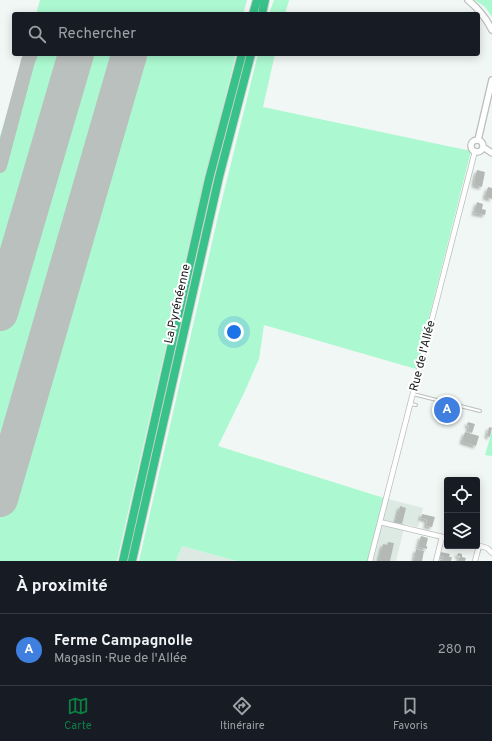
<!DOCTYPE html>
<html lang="fr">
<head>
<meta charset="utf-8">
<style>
  :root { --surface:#171b24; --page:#20242c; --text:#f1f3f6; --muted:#9ea1a6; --line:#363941; --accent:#0b8043 }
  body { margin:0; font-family:Overpass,sans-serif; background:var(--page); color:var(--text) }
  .controls { position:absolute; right:12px; bottom:12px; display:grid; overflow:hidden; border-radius:4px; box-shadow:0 2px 10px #0003 }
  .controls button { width:36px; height:36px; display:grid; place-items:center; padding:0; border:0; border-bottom:1px solid var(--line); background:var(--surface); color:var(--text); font:20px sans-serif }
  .you { position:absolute; left:234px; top:332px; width:14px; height:14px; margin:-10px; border:3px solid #fff; border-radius:50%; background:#1a73e8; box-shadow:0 0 0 6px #1a73e833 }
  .badge { display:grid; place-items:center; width:26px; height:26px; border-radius:50%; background:var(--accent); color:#fff; font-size:13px; font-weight:700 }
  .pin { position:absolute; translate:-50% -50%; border:2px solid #fff; box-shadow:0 1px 4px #0006 }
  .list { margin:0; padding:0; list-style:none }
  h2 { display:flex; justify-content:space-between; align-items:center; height:52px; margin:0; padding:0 16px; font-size:17px }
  h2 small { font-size:13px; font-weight:400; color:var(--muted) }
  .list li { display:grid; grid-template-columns:26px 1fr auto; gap:12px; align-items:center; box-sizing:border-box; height:72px; padding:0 16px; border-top:1px solid var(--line) }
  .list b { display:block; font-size:15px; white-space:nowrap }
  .list p { margin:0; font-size:13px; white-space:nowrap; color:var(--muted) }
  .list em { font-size:13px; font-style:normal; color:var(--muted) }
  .icon { flex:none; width:22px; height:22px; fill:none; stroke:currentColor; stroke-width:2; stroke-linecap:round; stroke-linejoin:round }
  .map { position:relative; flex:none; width:492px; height:561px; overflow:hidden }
  .search { position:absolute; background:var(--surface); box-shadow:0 2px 10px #0003; left:12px; right:12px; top:12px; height:44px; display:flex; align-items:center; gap:10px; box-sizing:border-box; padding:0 14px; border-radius:4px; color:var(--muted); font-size:15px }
  .sheet { height:124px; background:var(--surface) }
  nav { display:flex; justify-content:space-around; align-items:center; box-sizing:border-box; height:56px; border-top:1px solid var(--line); background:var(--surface); font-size:11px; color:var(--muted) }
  nav a { display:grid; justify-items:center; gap:2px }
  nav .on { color:var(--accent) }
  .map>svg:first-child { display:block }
  .built { fill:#ddeae3 }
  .green { fill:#acf9d1 }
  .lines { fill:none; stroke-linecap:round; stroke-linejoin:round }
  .taxiway { stroke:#bac0bd; stroke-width:14 }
  .runway { stroke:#bac0bd; stroke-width:36 }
  .building { fill:#b4b9b6; filter:url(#shadow) }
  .service-casing { stroke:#babfbc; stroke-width:4 }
  .minor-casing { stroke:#babfbc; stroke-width:6 }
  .tertiary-casing { stroke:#babfbc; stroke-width:8 }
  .motorway-casing { stroke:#d1d2d2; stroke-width:10 }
  .service { stroke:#fff; stroke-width:2 }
  .minor { stroke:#fff; stroke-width:4.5 }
  .tertiary { stroke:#fff; stroke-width:5.5 }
  .motorway { stroke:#38c189; stroke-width:8 }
  .labels { text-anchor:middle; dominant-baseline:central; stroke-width:4; stroke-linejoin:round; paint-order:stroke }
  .street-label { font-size:12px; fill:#1b1d1c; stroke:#fff }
</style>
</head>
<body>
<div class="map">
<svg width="492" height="561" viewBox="0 0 492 561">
  <defs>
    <filter id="shadow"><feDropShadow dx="-2.5" dy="2.5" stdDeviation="1" flood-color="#0004"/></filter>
  </defs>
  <rect width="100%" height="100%" fill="#f1f7f4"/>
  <!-- built -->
  <path class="built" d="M384 498 423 508 418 527 405 524 396 561H369Z
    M182 546 236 561H176Z"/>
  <!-- green -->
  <path class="green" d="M40 0H247L243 14H36Z
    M274 0H289L285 14H269Z
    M475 0H492V17L485 7Z
    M24 54H236L187 254 117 561H0V136Z
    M258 54H275L263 107 471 151 416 369 264 325 259 359 244 393 218 446 384 498 368 561H236L182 546 176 561H139L219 212Z
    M492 431V456L485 455Z"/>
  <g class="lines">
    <!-- taxiway -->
    <path class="taxiway" d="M0 166 28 61 31 54"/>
    <!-- runway -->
    <path class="runway" d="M0 313 76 54
      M0 499 129 55"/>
  </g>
  <!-- building -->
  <path class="building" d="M477 170 485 172 482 187 474 185 475 182H474Z
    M488 187 492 188V199L485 197Z
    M477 202 483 204 482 209 486 210 485 215 474 213Z
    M446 408 452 410 450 419 444 417Z
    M468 422 475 424 472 433 468 431 469 426 467 425Z
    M489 427 492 428 490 437 487 436Z
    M465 432 479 436 476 446 463 442 462 441Z
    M400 506 406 508 402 524 396 522Z
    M422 514 435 517 432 527 426 526 427 520 421 518Z
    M421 536 428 538 426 546H427V549L418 547Z
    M388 542 394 543 390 561H379L383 544 387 545Z
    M416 549 424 551 422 561H414Z
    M441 552 450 554 449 557H452L451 561H440L441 559 443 560 444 557 440 556Z
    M458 553 462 554V557L466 558 465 561H458L460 556H457Z"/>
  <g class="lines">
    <!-- service casing -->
    <g class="service-casing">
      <path id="service" d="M413 394 480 411
        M411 404 416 405"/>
    </g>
    <!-- minor casing -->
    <g class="minor-casing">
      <path id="minor" d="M380 522 447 538
        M477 545 487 548 492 553
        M370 561 475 151
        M436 561 442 537
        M475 561 479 546"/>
    </g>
    <!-- tertiary casing -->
    <g class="tertiary-casing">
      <path id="tertiary" d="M468 0C479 9 486 18 492 30
        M478 140 492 80
        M471 146a6 6 0 1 1 12 0a6 6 0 1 1-12 0Z
        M483 147 492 153"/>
    </g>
    <!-- motorway casing -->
    <g class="motorway-casing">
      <path id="motorway" d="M253 14 257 0
        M262 14 265 0
        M123 561 209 179 242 54
        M132 561 219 177 251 54"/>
    </g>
    <!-- service -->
    <use href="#service" class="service"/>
    <!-- minor -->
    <use href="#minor" class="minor"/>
    <!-- tertiary -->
    <use href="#tertiary" class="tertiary"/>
    <!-- motorway -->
    <use href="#motorway" class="motorway"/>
  </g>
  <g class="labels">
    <!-- street labels -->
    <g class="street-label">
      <text transform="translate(178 304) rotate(-77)">La Pyrénéenne</text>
      <text transform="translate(423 356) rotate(-76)">Rue de l'Allée</text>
    </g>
  </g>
</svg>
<div class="controls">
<button><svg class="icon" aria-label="locate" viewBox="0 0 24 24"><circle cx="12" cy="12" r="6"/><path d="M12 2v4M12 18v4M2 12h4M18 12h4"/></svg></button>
<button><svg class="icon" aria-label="layers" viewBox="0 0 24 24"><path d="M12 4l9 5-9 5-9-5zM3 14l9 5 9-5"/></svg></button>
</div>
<div class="you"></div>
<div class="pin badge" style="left:447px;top:410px;background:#3f7fe0">A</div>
<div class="search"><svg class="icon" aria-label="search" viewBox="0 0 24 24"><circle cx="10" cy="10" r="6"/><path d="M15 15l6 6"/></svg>Rechercher</div>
</div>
<section class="sheet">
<h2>À proximité<small></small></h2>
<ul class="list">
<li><span class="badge" style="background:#3f7fe0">A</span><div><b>Ferme Campagnolle</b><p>Magasin · Rue de l'Allée</p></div><em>280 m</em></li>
</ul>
</section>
<nav>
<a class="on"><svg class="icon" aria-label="map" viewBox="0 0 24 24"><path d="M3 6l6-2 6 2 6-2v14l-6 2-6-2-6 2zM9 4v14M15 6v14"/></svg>Carte</a>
<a><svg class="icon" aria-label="directions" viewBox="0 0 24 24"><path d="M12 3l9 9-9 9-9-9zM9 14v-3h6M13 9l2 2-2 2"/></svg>Itinéraire</a>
<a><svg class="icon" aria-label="saved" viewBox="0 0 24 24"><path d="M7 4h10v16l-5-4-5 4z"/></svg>Favoris</a>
</nav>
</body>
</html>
